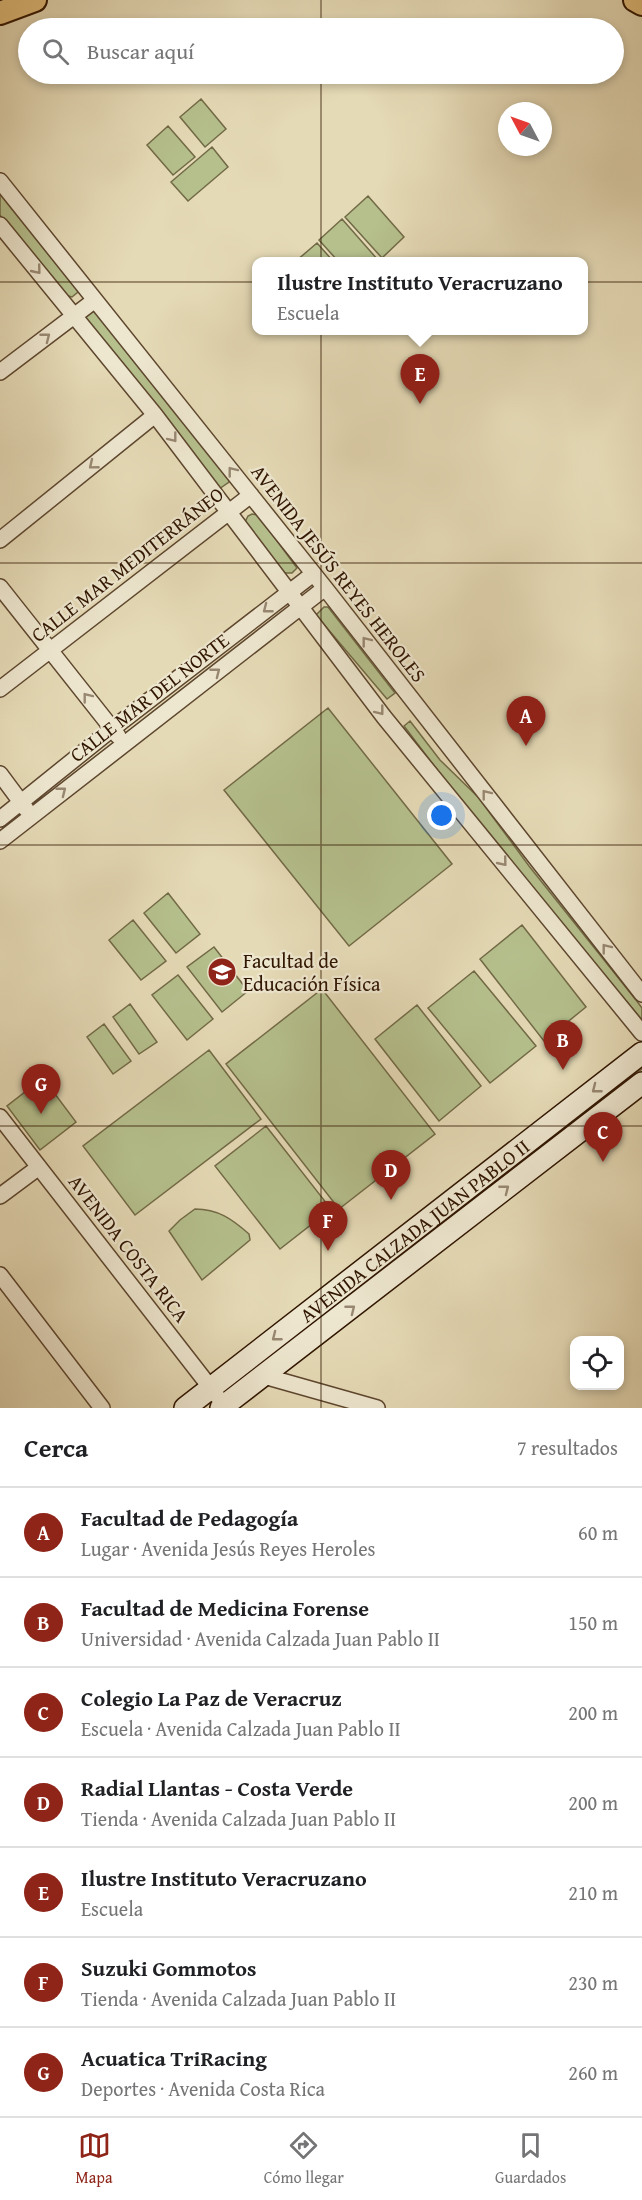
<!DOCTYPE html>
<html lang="es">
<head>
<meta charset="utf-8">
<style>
  :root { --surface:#fff; --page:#f2f2f2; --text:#202124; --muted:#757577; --line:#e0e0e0; --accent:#8f2418 }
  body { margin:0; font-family:"Gentium Book Plus",serif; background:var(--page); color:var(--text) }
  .controls { position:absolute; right:18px; bottom:18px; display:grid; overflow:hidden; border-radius:12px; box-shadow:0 3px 9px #0003 }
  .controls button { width:54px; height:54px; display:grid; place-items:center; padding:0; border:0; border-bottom:2px solid var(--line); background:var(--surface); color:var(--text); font:30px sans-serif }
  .compass { position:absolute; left:498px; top:102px; width:54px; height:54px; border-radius:50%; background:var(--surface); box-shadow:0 3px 9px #0003; rotate:311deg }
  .you { position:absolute; left:442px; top:816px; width:21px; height:21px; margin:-15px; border:4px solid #fff; border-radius:50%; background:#1a73e8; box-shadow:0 0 0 9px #1a73e833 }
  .badge { display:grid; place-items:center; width:39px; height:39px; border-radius:50%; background:var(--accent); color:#fff; font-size:20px; font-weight:700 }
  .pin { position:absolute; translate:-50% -50px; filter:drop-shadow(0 2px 3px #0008) }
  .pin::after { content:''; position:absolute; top:32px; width:21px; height:18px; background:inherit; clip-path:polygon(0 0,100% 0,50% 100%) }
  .popup { position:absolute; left:252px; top:257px; width:336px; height:78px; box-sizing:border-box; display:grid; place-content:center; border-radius:12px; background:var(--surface); filter:drop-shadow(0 2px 4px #0005); font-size:20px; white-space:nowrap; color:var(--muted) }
  .popup b { font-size:22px; color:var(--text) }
  .popup::after { content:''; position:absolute; left:50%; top:100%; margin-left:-12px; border:12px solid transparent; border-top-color:var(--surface) }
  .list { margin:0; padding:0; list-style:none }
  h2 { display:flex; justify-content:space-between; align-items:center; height:78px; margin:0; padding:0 24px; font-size:26px }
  h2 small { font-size:20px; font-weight:400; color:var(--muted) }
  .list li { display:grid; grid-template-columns:39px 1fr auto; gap:18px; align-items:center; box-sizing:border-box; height:90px; padding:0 24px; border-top:2px solid var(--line) }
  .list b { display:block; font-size:22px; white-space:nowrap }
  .list p { margin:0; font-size:20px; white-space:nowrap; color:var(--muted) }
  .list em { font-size:20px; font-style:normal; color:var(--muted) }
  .icon { flex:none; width:33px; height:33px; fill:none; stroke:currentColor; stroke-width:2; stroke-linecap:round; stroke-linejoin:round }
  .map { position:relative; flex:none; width:642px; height:1408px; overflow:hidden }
  .search { position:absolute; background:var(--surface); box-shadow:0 3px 9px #0003; left:18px; right:18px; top:18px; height:66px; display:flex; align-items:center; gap:15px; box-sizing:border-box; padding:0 21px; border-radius:33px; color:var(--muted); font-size:22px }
  .sheet { height:708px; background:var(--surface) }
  nav { display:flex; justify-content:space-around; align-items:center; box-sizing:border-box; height:84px; border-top:2px solid var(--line); background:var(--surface); font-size:16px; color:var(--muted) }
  nav a { display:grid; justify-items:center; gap:3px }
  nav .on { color:var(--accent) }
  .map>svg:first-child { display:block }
  .green { fill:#b5c08d; stroke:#726a46; stroke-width:1.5 }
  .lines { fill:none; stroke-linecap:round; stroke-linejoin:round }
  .minor-casing { stroke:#5d462e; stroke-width:18 }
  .secondary-casing { stroke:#301500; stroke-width:24 }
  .primary-casing { stroke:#301500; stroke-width:26 }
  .minor { stroke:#eee7d0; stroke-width:15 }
  .secondary { stroke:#eee7d0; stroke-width:21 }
  .primary { stroke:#e2bd7b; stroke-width:22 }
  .oneway { stroke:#988872 }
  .grid { fill:none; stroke:#301500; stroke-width:1.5; stroke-opacity:0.55 }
  .labels { text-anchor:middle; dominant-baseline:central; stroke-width:4.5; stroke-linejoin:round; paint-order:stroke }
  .street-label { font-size:20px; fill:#301500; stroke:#eee7d0 }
  .poi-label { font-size:20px; fill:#301500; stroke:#eee7d0; text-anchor:start }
</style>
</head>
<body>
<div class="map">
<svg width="642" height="1408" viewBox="0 0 642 1408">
  <rect width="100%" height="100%" fill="#e5dab6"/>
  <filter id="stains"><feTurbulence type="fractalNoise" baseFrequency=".00333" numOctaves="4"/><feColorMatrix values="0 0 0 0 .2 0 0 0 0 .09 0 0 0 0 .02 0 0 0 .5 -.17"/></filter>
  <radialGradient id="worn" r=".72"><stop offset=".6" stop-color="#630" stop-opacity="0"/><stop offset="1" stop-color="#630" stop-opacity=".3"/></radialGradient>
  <!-- green -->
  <path class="green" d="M201 99 226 129 205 147 180 117Z
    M168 126 195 157 173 175 147 145Z
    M212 147 228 167 188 201 171 182Z
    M0 190 76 288 78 292 72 297 65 295 0 215Z
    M368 196 404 237 382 258 345 217Z
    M342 219 378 260 377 261H338L319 240Z
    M317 243 333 261H296Z
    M93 311 99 313 229 478V482L219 489 84 318 86 313Z
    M252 514 258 515 297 568 292 573H283L245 522 248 516Z
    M324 607H328L395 693 387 699 316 615Z
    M328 708 452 864 349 946 224 790Z
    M410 721 440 760 478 797 529 866 636 1000 642 1008V1020L479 825 404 726Z
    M168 893 200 934 176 953 144 913Z
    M133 920 166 961 141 980 109 940Z
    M522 925 586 1007 544 1041 480 959Z
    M214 947 248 991 222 1012 187 967Z
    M474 971 536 1046 490 1083 428 1008Z
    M178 975 213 1019 187 1040 152 995Z
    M322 989 435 1134 339 1209 226 1064Z
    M130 1004 157 1042 139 1054 113 1017Z
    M417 1005 481 1086 439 1121 375 1039Z
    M104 1024 131 1061 113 1074 87 1037Z
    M209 1050 261 1119 135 1215 83 1146Z
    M642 1062V1069L230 1393 225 1394 223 1388Z
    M43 1078 76 1122 40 1150 7 1106Z
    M266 1126 331 1209 280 1249 215 1166Z
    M195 1209C218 1209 232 1219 249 1234L250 1240 202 1280 169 1231 180 1220Z"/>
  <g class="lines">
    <!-- minor casing -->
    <g class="minor-casing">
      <path id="minor" d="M0 181 325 588 642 994
        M0 225 155 415 384 717 642 1033
        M0 372 95 300
        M0 540 155 415
        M0 587 118 736
        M0 689 251 495
        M0 774 26 809
        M0 819 112 729 313 574
        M0 841 325 588
        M0 1117 217 1396
        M0 1196 39 1167
        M0 1275 102 1408
        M264 1376 377 1408"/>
    </g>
    <!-- secondary casing -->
    <g class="secondary-casing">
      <g id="secondary">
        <path id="s1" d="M185 1408 642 1053"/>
        <path d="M221 1408 642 1083"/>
      </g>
    </g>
    <!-- primary casing -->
    <g class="primary-casing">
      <path id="primary" d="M635 0 642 4
        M0 13 35 0"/>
    </g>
    <!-- minor -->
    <use href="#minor" class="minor"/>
    <!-- secondary -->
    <use href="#secondary" class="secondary"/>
    <!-- primary -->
    <use href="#primary" class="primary"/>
  </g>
  <!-- one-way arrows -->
  <defs><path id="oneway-chevron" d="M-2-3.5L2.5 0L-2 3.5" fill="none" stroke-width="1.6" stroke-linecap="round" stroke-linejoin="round" transform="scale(1.5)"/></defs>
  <g class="oneway">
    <use href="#oneway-chevron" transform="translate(37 270) rotate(51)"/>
    <use href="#oneway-chevron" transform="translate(46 337) rotate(-38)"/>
    <use href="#oneway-chevron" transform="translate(173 438) rotate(52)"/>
    <use href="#oneway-chevron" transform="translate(93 465) rotate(141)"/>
    <use href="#oneway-chevron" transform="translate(232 471) rotate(-128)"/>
    <use href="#oneway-chevron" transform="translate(267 609) rotate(142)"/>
    <use href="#oneway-chevron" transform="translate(366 641) rotate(-128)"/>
    <use href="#oneway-chevron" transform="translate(216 672) rotate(-38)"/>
    <use href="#oneway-chevron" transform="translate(87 697) rotate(-128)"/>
    <use href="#oneway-chevron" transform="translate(380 711) rotate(52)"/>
    <use href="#oneway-chevron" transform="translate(62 791) rotate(-38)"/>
    <use href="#oneway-chevron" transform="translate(486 794) rotate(-128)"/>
    <use href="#oneway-chevron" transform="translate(503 862) rotate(51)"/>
    <use href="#oneway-chevron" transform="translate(606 948) rotate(-128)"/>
    <use href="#oneway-chevron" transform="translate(596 1089) rotate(142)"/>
    <use href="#oneway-chevron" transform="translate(505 1189) rotate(-38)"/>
    <use href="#oneway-chevron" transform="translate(351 1309) rotate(-38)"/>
    <use href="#oneway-chevron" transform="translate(276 1337) rotate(142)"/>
  </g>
  <!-- grid -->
  <path class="grid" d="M321 0V28M321 74V1408M0 282H642M0 563H642M0 845H642M0 1126H642"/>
  <!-- icons -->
  <defs>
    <g id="university-disc" transform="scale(1.5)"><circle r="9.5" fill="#8f2418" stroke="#eee7d0"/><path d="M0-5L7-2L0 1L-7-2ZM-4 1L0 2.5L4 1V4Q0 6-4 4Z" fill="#fff"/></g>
  </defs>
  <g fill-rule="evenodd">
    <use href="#university-disc" x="222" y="972"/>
  </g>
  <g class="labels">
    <!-- street labels -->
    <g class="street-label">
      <text transform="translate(127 564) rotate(-38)">CALLE MAR MEDITERRÁNEO</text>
      <text transform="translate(339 573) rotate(52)">AVENIDA JESÚS REYES HEROLES</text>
      <text transform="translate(149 697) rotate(-38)">CALLE MAR DEL NORTE</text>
      <text stroke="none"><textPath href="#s1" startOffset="290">AVENIDA CALZADA JUAN PABLO II</textPath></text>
      <text transform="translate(129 1248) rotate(52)">AVENIDA COSTA RICA</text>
    </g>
    <!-- poi labels -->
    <g class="poi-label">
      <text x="243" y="960">Facultad de<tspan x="243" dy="23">Educación Física</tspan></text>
    </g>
  </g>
  <rect width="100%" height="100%" filter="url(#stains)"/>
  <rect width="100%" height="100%" fill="url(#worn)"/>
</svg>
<div class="controls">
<button><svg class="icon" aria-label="locate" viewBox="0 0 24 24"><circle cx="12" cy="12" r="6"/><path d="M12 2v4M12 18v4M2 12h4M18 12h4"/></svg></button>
</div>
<svg class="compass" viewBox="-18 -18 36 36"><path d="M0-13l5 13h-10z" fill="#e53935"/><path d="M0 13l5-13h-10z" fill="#757577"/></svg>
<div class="you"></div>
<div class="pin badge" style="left:526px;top:746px">A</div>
<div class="pin badge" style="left:563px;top:1070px">B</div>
<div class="pin badge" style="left:603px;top:1162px">C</div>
<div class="pin badge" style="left:391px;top:1200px">D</div>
<div class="pin badge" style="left:420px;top:404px">E</div>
<div class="popup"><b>Ilustre Instituto Veracruzano</b>Escuela</div>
<div class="pin badge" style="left:328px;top:1251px">F</div>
<div class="pin badge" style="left:41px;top:1114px">G</div>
<div class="search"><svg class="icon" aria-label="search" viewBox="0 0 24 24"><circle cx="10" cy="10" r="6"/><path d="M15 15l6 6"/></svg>Buscar aquí</div>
</div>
<section class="sheet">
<h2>Cerca<small>7 resultados</small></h2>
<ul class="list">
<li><span class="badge">A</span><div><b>Facultad de Pedagogía</b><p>Lugar · Avenida Jesús Reyes Heroles</p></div><em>60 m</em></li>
<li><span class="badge">B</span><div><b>Facultad de Medicina Forense</b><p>Universidad · Avenida Calzada Juan Pablo II</p></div><em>150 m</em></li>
<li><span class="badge">C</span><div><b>Colegio La Paz de Veracruz</b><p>Escuela · Avenida Calzada Juan Pablo II</p></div><em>200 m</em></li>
<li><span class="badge">D</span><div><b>Radial Llantas - Costa Verde</b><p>Tienda · Avenida Calzada Juan Pablo II</p></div><em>200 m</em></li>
<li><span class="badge">E</span><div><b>Ilustre Instituto Veracruzano</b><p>Escuela</p></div><em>210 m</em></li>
<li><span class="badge">F</span><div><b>Suzuki Gommotos</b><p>Tienda · Avenida Calzada Juan Pablo II</p></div><em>230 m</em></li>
<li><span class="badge">G</span><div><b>Acuatica TriRacing</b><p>Deportes · Avenida Costa Rica</p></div><em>260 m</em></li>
</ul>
</section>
<nav>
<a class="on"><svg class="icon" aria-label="map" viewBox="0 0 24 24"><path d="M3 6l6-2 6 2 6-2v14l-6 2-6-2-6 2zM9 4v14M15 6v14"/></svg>Mapa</a>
<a><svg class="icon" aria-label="directions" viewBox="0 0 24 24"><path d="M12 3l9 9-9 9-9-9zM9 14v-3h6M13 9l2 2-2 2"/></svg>Cómo llegar</a>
<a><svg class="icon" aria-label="saved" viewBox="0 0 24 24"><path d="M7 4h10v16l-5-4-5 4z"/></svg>Guardados</a>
</nav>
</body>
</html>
